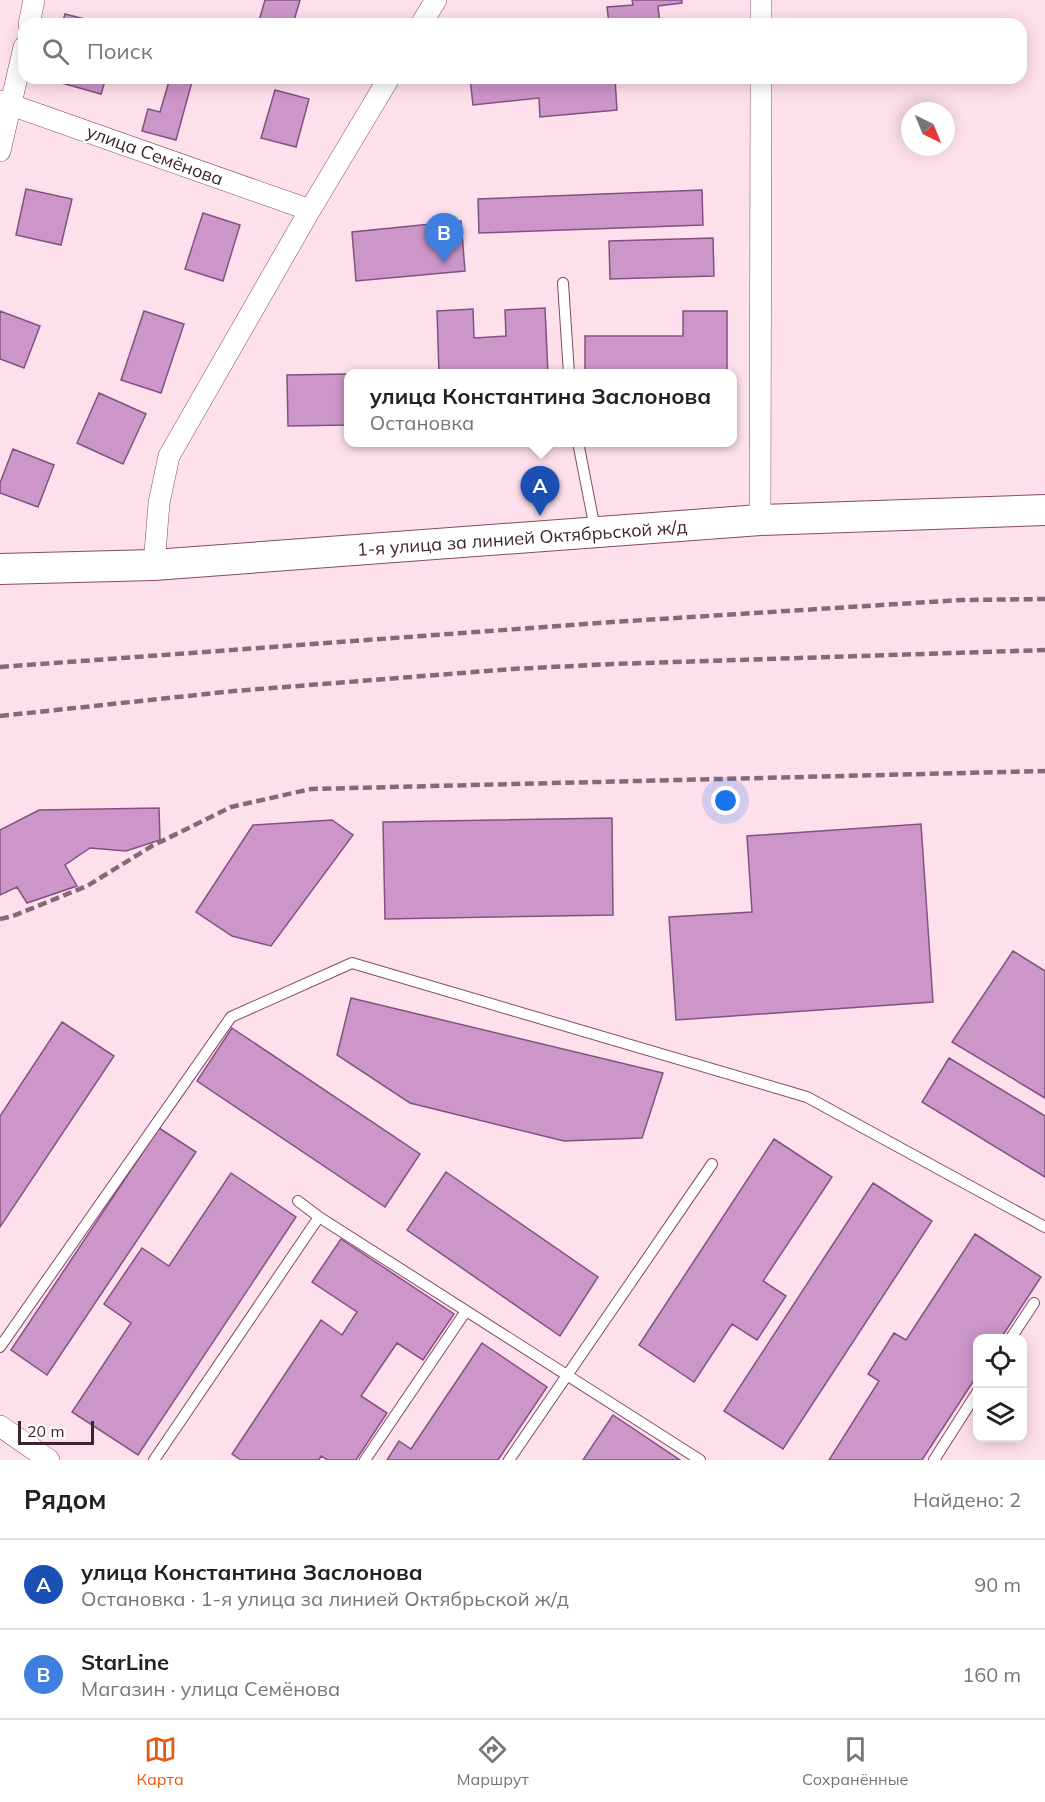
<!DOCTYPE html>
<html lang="ru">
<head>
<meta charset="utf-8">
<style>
  :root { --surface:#fff; --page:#f2f2f2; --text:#222; --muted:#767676; --line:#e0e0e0; --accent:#ea580c }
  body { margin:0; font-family:Mulish,sans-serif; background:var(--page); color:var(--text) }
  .controls { position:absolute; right:18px; bottom:18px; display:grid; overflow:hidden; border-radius:12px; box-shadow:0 3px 15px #0003 }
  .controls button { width:54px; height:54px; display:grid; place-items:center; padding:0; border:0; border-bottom:2px solid var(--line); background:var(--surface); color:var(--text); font:30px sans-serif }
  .compass { position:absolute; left:901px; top:102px; width:54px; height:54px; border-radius:50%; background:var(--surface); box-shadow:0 3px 15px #0003; rotate:137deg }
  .scale { position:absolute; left:18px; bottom:15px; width:76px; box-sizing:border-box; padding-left:6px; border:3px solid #3d222f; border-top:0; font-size:16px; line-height:21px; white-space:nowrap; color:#3d222f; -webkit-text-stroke:4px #fff; paint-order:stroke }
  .you { position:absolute; left:726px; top:801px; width:21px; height:21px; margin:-15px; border:4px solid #fff; border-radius:50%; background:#1a73e8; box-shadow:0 0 0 9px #1a73e833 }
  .badge { display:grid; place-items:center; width:39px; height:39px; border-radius:50%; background:var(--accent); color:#fff; font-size:20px; font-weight:700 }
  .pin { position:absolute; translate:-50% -50px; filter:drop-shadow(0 2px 3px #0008) }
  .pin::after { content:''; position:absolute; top:32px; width:21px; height:18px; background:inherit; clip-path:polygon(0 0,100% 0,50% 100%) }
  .popup { position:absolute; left:344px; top:369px; width:393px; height:78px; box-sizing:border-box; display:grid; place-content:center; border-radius:12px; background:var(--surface); filter:drop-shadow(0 2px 4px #0005); font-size:20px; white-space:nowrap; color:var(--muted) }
  .popup b { font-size:22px; color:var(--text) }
  .popup::after { content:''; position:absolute; left:50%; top:100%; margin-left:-12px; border:12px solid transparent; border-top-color:var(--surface) }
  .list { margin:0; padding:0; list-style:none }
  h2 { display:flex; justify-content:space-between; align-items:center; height:78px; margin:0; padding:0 24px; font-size:26px }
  h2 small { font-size:20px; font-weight:400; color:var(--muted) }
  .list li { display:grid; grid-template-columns:39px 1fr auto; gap:18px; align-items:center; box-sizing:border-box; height:90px; padding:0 24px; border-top:2px solid var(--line) }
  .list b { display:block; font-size:22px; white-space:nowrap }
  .list p { margin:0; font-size:20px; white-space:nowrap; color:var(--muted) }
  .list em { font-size:20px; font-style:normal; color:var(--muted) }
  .icon { flex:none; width:33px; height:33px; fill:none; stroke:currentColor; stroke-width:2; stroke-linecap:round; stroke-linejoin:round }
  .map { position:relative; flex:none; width:1045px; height:1460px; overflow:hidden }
  .search { position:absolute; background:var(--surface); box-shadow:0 3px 15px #0003; left:18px; right:18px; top:18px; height:66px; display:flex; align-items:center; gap:15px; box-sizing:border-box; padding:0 21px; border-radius:18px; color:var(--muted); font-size:22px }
  .sheet { height:258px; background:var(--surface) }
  nav { display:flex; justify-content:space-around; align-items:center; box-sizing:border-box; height:84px; border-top:2px solid var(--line); background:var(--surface); font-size:16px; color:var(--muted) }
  nav a { display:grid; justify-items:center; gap:3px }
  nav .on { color:var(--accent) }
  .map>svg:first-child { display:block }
  .building { fill:#cc96c8; stroke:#835180; stroke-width:1.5 }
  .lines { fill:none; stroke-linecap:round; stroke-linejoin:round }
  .lane-casing { stroke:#864968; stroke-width:12 }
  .street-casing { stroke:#864968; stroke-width:22 }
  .secondary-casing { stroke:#864968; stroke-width:32 }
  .lane { stroke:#fff; stroke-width:10 }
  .street { stroke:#fff; stroke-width:21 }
  .secondary { stroke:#fff; stroke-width:30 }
  .rail { stroke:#856976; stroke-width:4.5; stroke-dasharray:9 4.5; stroke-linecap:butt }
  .labels { text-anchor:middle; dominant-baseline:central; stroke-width:4.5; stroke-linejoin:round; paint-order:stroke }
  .street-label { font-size:18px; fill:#3d222f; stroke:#fff }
</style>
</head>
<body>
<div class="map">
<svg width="1045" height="1460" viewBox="0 0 1045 1460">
  <rect width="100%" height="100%" fill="#fee0ed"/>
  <!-- building -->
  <path class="building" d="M265 0H300L293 24H258Z
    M632 0H682V3L658 6 660 24H609L607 7 633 5Z
    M65 14 104 24H62Z
    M47 78H106L101 94 47 79Z
    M170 78H193L176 140 142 131 148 109 160 112Z
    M470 78H615L617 110 540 117 539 98 473 105Z
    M275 90 309 99 296 147 261 138Z
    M26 189 72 199 61 245 16 235Z
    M702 190 703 225 479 233 478 199Z
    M203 213 240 225 223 281 185 269Z
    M461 221 465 271 356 281 352 232Z
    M713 238 714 276 610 279 609 241Z
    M545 308 548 374H439L437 311 473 309 474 338 506 336 505 310Z
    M0 311 40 326 24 368 0 359Z
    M144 311 184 324 161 393 121 380Z
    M683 311H727V374H585V336H683Z
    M348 374V425L288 426 287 375Z
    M99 393 146 414 123 464 77 443Z
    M13 449 54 465 38 507 0 493V483Z
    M159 808 160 840 126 851 90 848 65 865 77 886 27 903 17 887 0 895V830L39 810Z
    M612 818 613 915 385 919 383 822Z
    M332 820 353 835 271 946 232 936 196 912 253 825Z
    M921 824 933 1002 676 1020 669 917 752 912 747 836Z
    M1013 951 1045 971V1098L952 1042Z
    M351 998 663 1073 642 1138 564 1141 410 1103 337 1055Z
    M62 1022 114 1056 0 1227V1116Z
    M232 1028 420 1154 385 1207 197 1081Z
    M949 1058 1045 1116V1177L922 1102Z
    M159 1128 196 1152 47 1375 11 1350Z
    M774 1139 832 1177 763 1281 786 1296 757 1340 732 1324 694 1382 639 1345Z
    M446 1172 598 1277 560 1336 407 1230Z
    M231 1173 296 1217 138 1455 72 1412 131 1323 104 1304 142 1248 169 1266Z
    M873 1183 932 1221 783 1449 724 1411Z
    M975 1234 1041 1277 1001 1338H978V1374L922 1460H829L879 1381 868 1374 894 1333 906 1340Z
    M341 1239 454 1314 423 1360 397 1343 361 1396 387 1413 356 1460H328L321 1456 319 1460H241L232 1454 321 1320 342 1335 357 1312 312 1282Z
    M482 1343 547 1387 498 1460H387L399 1441 411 1449Z
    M613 1415 680 1460H583Z"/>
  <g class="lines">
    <!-- lane casing -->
    <g class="lane-casing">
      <path id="lane" d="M563 283 569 374
        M578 442 595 529
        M298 1201 319 1217 700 1460
        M1011 1338 1034 1303
        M0 1347 231 1017 352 963 807 1097 1045 1227
        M154 1460 319 1217
        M365 1460 466 1311
        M509 1460 712 1164
        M934 1460 978 1391"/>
    </g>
    <!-- street casing -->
    <g class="street-casing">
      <path id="street" d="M29 24 34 0
        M421 24 436 0
        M761 24V0
        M0 101 310 210
        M0 151 24 47
        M760 520 761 78
        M154 565 159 503 169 456 310 210 389 78
        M0 1426 49 1460"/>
    </g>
    <!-- secondary casing -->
    <g class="secondary-casing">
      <path id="secondary" d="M0 569 154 565 760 520 1045 510"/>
    </g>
    <!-- lane -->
    <use href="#lane" class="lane"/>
    <!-- street -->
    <use href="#street" class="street"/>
    <!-- secondary -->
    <use href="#secondary" class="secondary"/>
    <!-- rail -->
    <path class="rail" d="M0 667 612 622 961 600 1045 599
      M0 716 234 691 512 669 613 664 1045 650
      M0 919 13 916 87 886 152 846 231 807 311 789 1045 771"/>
  </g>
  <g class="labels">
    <!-- street labels -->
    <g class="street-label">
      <text transform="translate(155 155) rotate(20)">улица Семёнова</text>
      <text transform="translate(522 538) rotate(-4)">1-я улица за линией Октябрьской ж/д</text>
    </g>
  </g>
</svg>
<div class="controls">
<button><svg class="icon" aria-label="locate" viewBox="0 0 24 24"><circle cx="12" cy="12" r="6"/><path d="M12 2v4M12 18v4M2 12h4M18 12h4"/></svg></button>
<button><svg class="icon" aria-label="layers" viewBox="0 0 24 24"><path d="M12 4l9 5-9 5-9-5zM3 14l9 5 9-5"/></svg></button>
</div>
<svg class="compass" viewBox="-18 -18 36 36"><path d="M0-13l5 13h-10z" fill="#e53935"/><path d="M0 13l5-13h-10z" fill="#767676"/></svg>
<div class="scale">20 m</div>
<div class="you"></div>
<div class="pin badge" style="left:540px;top:516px;background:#1a4fb4">A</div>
<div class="popup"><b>улица Константина Заслонова</b>Остановка</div>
<div class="pin badge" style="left:444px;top:263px;background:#3f7fe0">B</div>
<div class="search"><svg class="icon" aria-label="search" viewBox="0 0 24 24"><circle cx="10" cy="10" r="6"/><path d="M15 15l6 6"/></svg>Поиск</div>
</div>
<section class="sheet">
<h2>Рядом<small>Найдено: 2</small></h2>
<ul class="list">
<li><span class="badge" style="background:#1a4fb4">A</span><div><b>улица Константина Заслонова</b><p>Остановка · 1-я улица за линией Октябрьской ж/д</p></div><em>90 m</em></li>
<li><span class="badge" style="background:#3f7fe0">B</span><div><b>StarLine</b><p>Магазин · улица Семёнова</p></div><em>160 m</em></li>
</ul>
</section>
<nav>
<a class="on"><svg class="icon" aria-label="map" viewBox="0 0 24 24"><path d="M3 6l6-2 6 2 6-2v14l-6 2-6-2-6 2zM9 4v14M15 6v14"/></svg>Карта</a>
<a><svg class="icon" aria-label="directions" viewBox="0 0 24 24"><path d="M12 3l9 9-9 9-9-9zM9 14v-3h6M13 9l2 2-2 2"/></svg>Маршрут</a>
<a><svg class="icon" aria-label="saved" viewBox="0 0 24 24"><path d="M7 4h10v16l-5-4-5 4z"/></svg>Сохранённые</a>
</nav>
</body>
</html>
